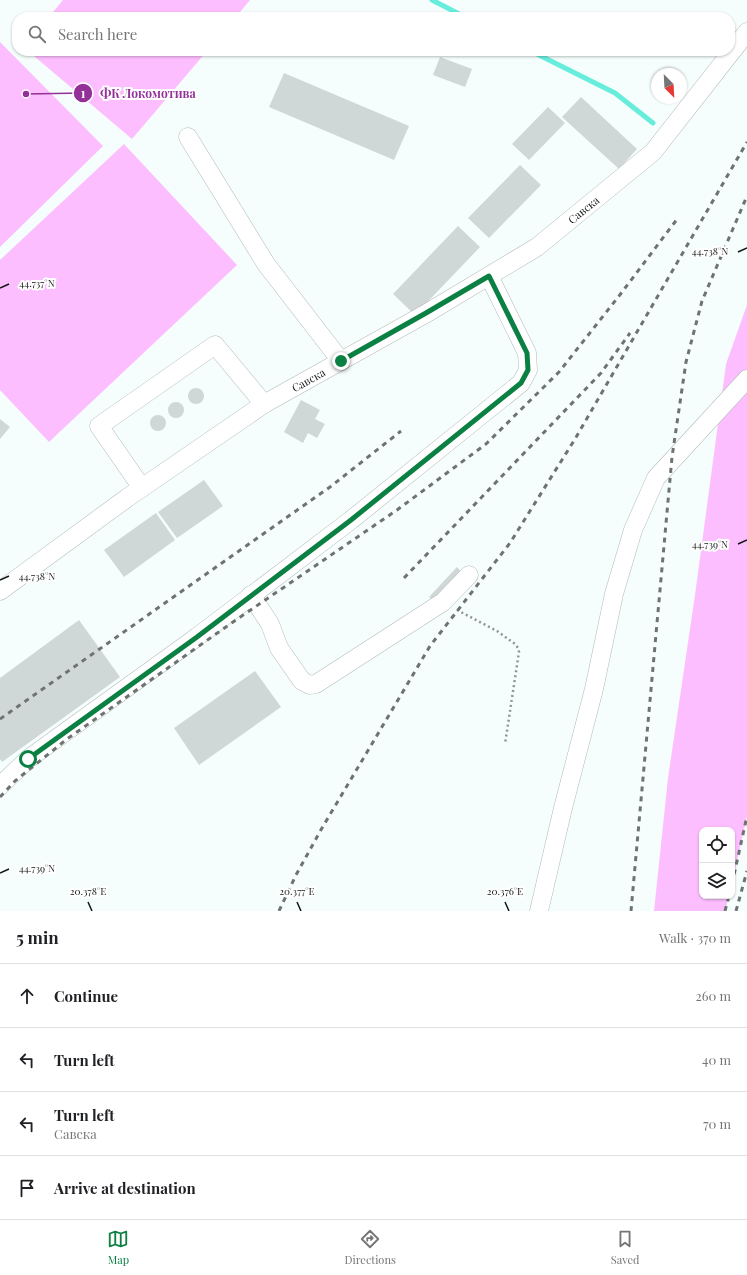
<!DOCTYPE html>
<html lang="en">
<head>
<meta charset="utf-8">
<style>
  :root { --surface:#fff; --page:#f2f2f2; --text:#202124; --muted:#757577; --line:#e0e0e0; --accent:#0b8043 }
  body { margin:0; font-family:"Playfair Display",serif; background:var(--page); color:var(--text) }
  .controls { position:absolute; right:12px; bottom:12px; display:grid; overflow:hidden; border-radius:8px; box-shadow:0 1px 3px #0004 }
  .controls button { width:36px; height:36px; display:grid; place-items:center; padding:0; border:0; border-bottom:1px solid var(--line); background:var(--surface); color:var(--text); font:20px sans-serif }
  .compass { position:absolute; left:651px; top:68px; width:36px; height:36px; border-radius:50%; background:var(--surface); box-shadow:0 1px 3px #0004; rotate:156deg }
  .stop { position:absolute; width:12px; height:12px; margin:-9px; border:3px solid #0b8043; border-radius:50%; background:#fff }
  .stop.end { background:#0b8043; border-color:#fff; box-shadow:0 1px 4px #0008 }
  .list { margin:0; padding:0; list-style:none }
  h2 { display:flex; justify-content:space-between; align-items:center; height:52px; margin:0; padding:0 16px; font-size:17px }
  h2 small { font-size:13px; font-weight:400; color:var(--muted) }
  .list li { display:grid; grid-template-columns:26px 1fr auto; gap:12px; align-items:center; box-sizing:border-box; height:64px; padding:0 16px; border-top:1px solid var(--line) }
  .list b { display:block; font-size:15px; white-space:nowrap }
  .list p { margin:0; font-size:13px; white-space:nowrap; color:var(--muted) }
  .list em { font-size:13px; font-style:normal; color:var(--muted) }
  .icon { flex:none; width:22px; height:22px; fill:none; stroke:currentColor; stroke-width:2; stroke-linecap:round; stroke-linejoin:round }
  .map { position:relative; flex:none; width:747px; height:911px; overflow:hidden }
  .search { position:absolute; background:var(--surface); box-shadow:0 1px 3px #0004; left:12px; right:12px; top:12px; height:44px; display:flex; align-items:center; gap:10px; box-sizing:border-box; padding:0 14px; border-radius:16px; color:var(--muted); font-size:15px }
  .sheet { height:308px; background:var(--surface) }
  nav { display:flex; justify-content:space-around; align-items:center; box-sizing:border-box; height:56px; border-top:1px solid var(--line); background:var(--surface); font-size:11px; color:var(--muted) }
  nav a { display:grid; justify-items:center; gap:2px }
  nav .on { color:var(--accent) }
  .map>svg:first-child { display:block }
  .green { fill:#fdbeff }
  .lines { fill:none; stroke-linecap:round; stroke-linejoin:round }
  .stream { stroke:#68eddc; stroke-width:5 }
  .building { fill:#cfd8d6 }
  .minor-casing { stroke:#b2bbba; stroke-width:19 }
  .path { stroke:#8e9593; stroke-width:2.5; stroke-dasharray:2 3; stroke-linecap:butt }
  .minor { stroke:#fff; stroke-width:18 }
  .rail { stroke:#6e7372; stroke-width:3; stroke-dasharray:5 5; stroke-linecap:butt }
  .route { stroke:#0b8043; stroke-width:5 }
  .ticks { fill:none; stroke:#131615; stroke-width:1.5 }
  .labels { text-anchor:middle; dominant-baseline:central; stroke-width:4; stroke-linejoin:round; paint-order:stroke }
  .street-label { font-size:11px; fill:#131615; stroke:#fff }
  .ticks-label { font-size:10px; text-anchor:middle; fill:#131615; stroke:#fff; stroke-width:4; stroke-linejoin:round; paint-order:stroke }
  .leader { fill:none; stroke:#933199; stroke-width:1.5 }
  .callout-dot { fill:#933199; stroke:#fff; stroke-width:1.5 }
  .mark-label { font-size:12px; text-anchor:middle; font-weight:bold; fill:#fff }
  .callout-label { font-size:12px; text-anchor:middle; font-weight:bold; fill:#933199; stroke:#fff; stroke-width:4; stroke-linejoin:round; paint-order:stroke }
</style>
</head>
<body>
<div class="map">
<svg width="747" height="911" viewBox="0 0 747 911">
  <rect width="100%" height="100%" fill="#f5fefc"/>
  <!-- green -->
  <path class="green" d="M63 0H250L236 17H49Z
    M0 42 103 146 0 247Z
    M28 51H207L132 139Z
    M124 144 237 265 49 442 0 390V260Z
    M747 305V816L732 884V830H702V896H729L725 911H654L668 778 695 595 726 364Z"/>
  <g class="lines">
    <!-- stream -->
    <path class="stream" d="M432 0 465 17
      M531 51 615 93 653 123"/>
  </g>
  <!-- building -->
  <path class="building" d="M440 57 472 69 465 87 433 75Z
    M284 73 409 126 394 160 269 107Z
    M581 97 637 149 619 169 562 117Z
    M548 107 565 123 529 160 512 144Z
    M520 165 541 185 489 238 468 218Z
    M458 226 480 247 415 315 393 294Z
    M188 396a8 8 0 1 1 16 0a8 8 0 1 1-16 0Z
    M301 400 320 410 315 419 325 424 317 438 308 433 303 443 284 432Z
    M168 410a8 8 0 1 1 16 0a8 8 0 1 1-16 0Z
    M150 423a8 8 0 1 1 16 0a8 8 0 1 1-16 0Z
    M0 419 10 427 0 439Z
    M204 480 223 506 177 538 158 512Z
    M156 513 175 540 124 577 104 550Z
    M457 567 464 575 437 604 429 597Z
    M79 620 120 677 2 762 0 759V678Z
    M255 671 281 707 199 765 174 728Z"/>
  <g class="lines">
    <!-- minor casing -->
    <g class="minor-casing">
      <g id="minor">
        <path d="M188 137 266 264 341 361"/>
        <path d="M142 488 99 426 215 345 264 404"/>
        <path id="s1" d="M0 591 127 498 264 404 427 313 537 247 653 152 747 32"/>
        <path d="M251 595 270 624 279 648 302 681 310 685 316 684 443 602 469 575"/>
        <path d="M0 786 28 759 197 637 351 520 521 383 528 370 527 353 489 276"/>
        <path d="M539 911 563 808 594 689 614 594 633 530 656 478 747 379"/>
      </g>
    </g>
    <!-- path -->
    <path class="path" d="M457 610 497 631 515 644 518 648 519 652 505 744"/>
    <!-- minor -->
    <use href="#minor" class="minor"/>
    <!-- rail -->
    <path class="rail" d="M404 578 601 373 630 333
      M0 719 330 487 401 431
      M0 797 15 781 67 739 233 622 397 510 486 444 559 372 619 296 678 218
      M732 884 747 816
      M279 911 296 875 322 828 430 646 510 543 575 439 747 142
      M631 911 672 457 686 362 702 301 747 196
      M725 911 729 896
      M736 911 747 871"/>
  </g>
  <g class="lines">
    <!-- route -->
    <path class="route" d="M28 759 197 637 351 520 521 383 528 370 527 353 489 276 426 313 341 361"/>
  </g>
  <!-- ticks -->
  <path class="ticks" d="M738 252 747 248M0 288 9 284M738 544 747 540M0 580 9 576M0 873 9 869M88 902 92 911M297 902 301 911M505 902 509 911"/>
  <g class="labels">
    <!-- street labels -->
    <g class="street-label">
      <text stroke="none"><textPath href="#s1" startOffset="698">Савска</textPath></text>
      <text stroke="none"><textPath href="#s1" startOffset="374">Савска</textPath></text>
    </g>
  </g>
  <g class="ticks-label">
    <text x="710" y="255">44.738°N</text>
    <text x="37" y="287">44.737°N</text>
    <text x="710" y="548">44.739°N</text>
    <text x="37" y="580">44.738°N</text>
    <text x="37" y="872">44.739°N</text>
    <text x="88" y="895">20.378°E</text>
    <text x="297" y="895">20.377°E</text>
    <text x="505" y="895">20.376°E</text>
  </g>
  <!-- callouts -->
  <path class="leader" d="M26 94L83 93"/>
  <g class="callout-dot">
    <circle cx="26" cy="94" r="4"/>
    <circle cx="83" cy="93" r="10"/>
  </g>
  <g class="mark-label">
    <text x="83" y="98">1</text>
  </g>
  <g class="callout-label">
    <text x="148" y="98">ФК Локомотива</text>
  </g>
</svg>
<div class="controls">
<button><svg class="icon" aria-label="locate" viewBox="0 0 24 24"><circle cx="12" cy="12" r="6"/><path d="M12 2v4M12 18v4M2 12h4M18 12h4"/></svg></button>
<button><svg class="icon" aria-label="layers" viewBox="0 0 24 24"><path d="M12 4l9 5-9 5-9-5zM3 14l9 5 9-5"/></svg></button>
</div>
<svg class="compass" viewBox="-18 -18 36 36"><path d="M0-13l5 13h-10z" fill="#e53935"/><path d="M0 13l5-13h-10z" fill="#757577"/></svg>
<div class="stop" style="left:28px;top:759px"></div>
<div class="stop end" style="left:341px;top:361px"></div>
<div class="search"><svg class="icon" aria-label="search" viewBox="0 0 24 24"><circle cx="10" cy="10" r="6"/><path d="M15 15l6 6"/></svg>Search here</div>
</div>
<section class="sheet">
<h2>5 min<small>Walk · 370 m</small></h2>
<ul class="list">
<li><svg class="icon" aria-label="ahead" viewBox="0 0 24 24"><path d="M12 20V5M6 11l6-6 6 6"/></svg><div><b>Continue</b></div><em>260 m</em></li>
<li><svg class="icon" aria-label="left" viewBox="0 0 24 24"><path d="M17 20v-9H6M10 6l-5 5 5 5"/></svg><div><b>Turn left</b></div><em>40 m</em></li>
<li><svg class="icon" aria-label="left" viewBox="0 0 24 24"><path d="M17 20v-9H6M10 6l-5 5 5 5"/></svg><div><b>Turn left</b><p>Савска</p></div><em>70 m</em></li>
<li><svg class="icon" aria-label="arrive" viewBox="0 0 24 24"><path d="M6 21V4h12l-3 4 3 4H6"/></svg><div><b>Arrive at destination</b></div></li>
</ul>
</section>
<nav>
<a class="on"><svg class="icon" aria-label="map" viewBox="0 0 24 24"><path d="M3 6l6-2 6 2 6-2v14l-6 2-6-2-6 2zM9 4v14M15 6v14"/></svg>Map</a>
<a><svg class="icon" aria-label="directions" viewBox="0 0 24 24"><path d="M12 3l9 9-9 9-9-9zM9 14v-3h6M13 9l2 2-2 2"/></svg>Directions</a>
<a><svg class="icon" aria-label="saved" viewBox="0 0 24 24"><path d="M7 4h10v16l-5-4-5 4z"/></svg>Saved</a>
</nav>
</body>
</html>
